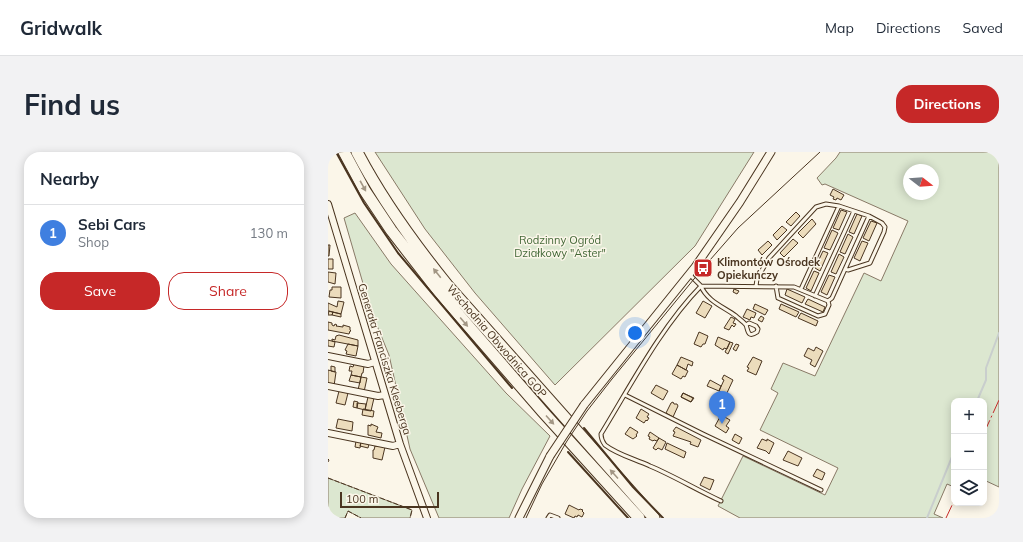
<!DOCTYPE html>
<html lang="en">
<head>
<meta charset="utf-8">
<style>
  :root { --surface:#fff; --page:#f2f2f3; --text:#1f2937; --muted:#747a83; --line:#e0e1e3; --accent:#c62828 }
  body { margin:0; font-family:Mulish,sans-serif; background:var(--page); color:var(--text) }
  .controls { position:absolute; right:12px; bottom:12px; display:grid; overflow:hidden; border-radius:8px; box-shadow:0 2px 10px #0003 }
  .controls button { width:36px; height:36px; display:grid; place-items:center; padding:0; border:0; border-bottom:1px solid var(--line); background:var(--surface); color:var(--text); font:20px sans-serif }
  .compass { position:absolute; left:575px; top:12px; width:36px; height:36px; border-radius:50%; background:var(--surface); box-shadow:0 2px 10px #0003; rotate:107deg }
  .scale { position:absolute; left:12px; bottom:10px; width:99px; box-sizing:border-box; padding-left:4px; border:2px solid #4a3520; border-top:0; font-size:11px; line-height:14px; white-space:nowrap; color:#4a3520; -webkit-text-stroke:3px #fbf6e9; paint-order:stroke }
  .you { position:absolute; left:307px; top:181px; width:14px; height:14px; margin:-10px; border:3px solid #fff; border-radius:50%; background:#1a73e8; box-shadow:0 0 0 6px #1a73e833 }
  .badge { display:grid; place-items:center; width:26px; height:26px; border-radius:50%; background:var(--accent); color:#fff; font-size:13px; font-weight:700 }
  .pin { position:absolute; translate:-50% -33px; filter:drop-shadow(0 1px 2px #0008) }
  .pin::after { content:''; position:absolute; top:21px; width:14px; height:12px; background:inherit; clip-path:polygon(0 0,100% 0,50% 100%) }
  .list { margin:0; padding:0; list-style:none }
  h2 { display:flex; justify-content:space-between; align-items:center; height:52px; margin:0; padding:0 16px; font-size:17px }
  h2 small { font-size:13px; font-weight:400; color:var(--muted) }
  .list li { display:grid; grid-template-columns:26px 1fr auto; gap:12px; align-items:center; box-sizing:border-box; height:56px; padding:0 16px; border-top:1px solid var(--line) }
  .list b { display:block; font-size:15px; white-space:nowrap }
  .list p { margin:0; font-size:13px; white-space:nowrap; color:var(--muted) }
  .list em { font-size:13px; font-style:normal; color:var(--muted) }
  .actions { display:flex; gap:8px; padding:12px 16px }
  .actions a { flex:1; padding:9px 0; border:1px solid var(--accent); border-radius:16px; text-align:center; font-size:14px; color:var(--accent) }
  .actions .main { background:var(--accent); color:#fff }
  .icon { flex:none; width:22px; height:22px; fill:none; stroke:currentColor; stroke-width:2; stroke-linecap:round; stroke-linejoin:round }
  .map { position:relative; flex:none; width:671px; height:366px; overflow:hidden; border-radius:16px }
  header { display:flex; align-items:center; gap:24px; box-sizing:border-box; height:56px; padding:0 20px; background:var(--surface); border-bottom:1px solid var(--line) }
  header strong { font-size:19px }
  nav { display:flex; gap:22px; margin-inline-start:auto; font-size:14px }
  .intro { display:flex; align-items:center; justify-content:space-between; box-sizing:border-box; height:96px; padding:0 24px }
  h1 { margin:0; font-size:28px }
  .button { padding:10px 18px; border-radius:16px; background:var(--accent); color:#fff; font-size:14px; font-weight:700 }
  main { display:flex; gap:24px; padding:0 24px }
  aside { flex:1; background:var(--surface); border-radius:16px; box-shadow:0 2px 10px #0003 }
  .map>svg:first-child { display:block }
  .green { fill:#dce7d0; stroke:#887966; fill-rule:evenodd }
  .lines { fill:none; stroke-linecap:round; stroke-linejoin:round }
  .stream { stroke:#c9cecd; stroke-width:2 }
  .building { fill:#ecdcbc; stroke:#4a3520 }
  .service-casing { stroke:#4a3520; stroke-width:5 }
  .minor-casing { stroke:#4a3520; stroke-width:8 }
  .tertiary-casing { stroke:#4a3520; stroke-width:9 }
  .motorway-casing { stroke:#4a3520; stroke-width:13 }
  .service { stroke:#fbf6e9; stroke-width:3 }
  .minor { stroke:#fbf6e9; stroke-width:6 }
  .tertiary { stroke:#fbf6e9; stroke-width:7 }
  .motorway { stroke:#fbf6e9; stroke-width:11 }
  .tram { stroke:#4a3520; stroke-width:1 }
  .tertiary-bridge-casing { stroke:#4a3520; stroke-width:9; stroke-linecap:butt }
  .tertiary-bridge { stroke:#fbf6e9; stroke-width:7 }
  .fence { stroke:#4a3520; stroke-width:1; stroke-dasharray:5 2; stroke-linecap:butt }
  .wall { stroke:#4a3520; stroke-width:2 }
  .power { stroke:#c62828; stroke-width:1; stroke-dasharray:14 3 2 3; stroke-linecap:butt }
  .oneway { fill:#a29684 }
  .labels { text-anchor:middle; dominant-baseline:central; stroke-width:3; stroke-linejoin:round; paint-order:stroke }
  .park-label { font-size:11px; fill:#436837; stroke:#fbf6e9 }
  .poi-label { font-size:11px; font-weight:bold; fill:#4a3520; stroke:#fbf6e9; text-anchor:start }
  .street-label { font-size:11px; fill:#4a3520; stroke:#fbf6e9 }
</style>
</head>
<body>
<header>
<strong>Gridwalk</strong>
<nav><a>Map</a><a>Directions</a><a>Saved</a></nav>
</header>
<div class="intro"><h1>Find us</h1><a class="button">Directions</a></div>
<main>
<aside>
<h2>Nearby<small></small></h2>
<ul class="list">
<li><span class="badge" style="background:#3f7fe0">1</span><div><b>Sebi Cars</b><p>Shop</p></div><em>130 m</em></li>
</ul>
<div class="actions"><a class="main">Save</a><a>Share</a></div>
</aside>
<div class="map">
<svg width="671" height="366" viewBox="0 0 671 366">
  <rect width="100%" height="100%" fill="#fbf6e9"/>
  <!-- green -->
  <path class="green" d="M47 0H426L367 94 227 233 147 141 97 77Z
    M512 0H671V335L656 328V249H626V335L619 332 606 362 615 366H412L390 354 415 304 497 343 510 316 432 278 450 241 443 237 455 211 487 224 536 121 553 129 580 69 497 32 494 33 489 26 508 6ZM581 18H605V42H581Z
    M27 61 63 112 178 241 222 284 194 337 181 366H111L82 297 61 203 43 159 16 66Z
    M0 326 84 358 82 366H33L20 359 17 366H0Z"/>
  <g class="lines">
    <!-- stream -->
    <path class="stream" d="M649 249 658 228V216L671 181
      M599 366 626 300"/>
  </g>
  <!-- building -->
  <path class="building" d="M505 37 516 43 513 48 509 46 508 48 505 47 506 45 502 43Z
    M513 58 519 60 511 78 505 76Z
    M468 60 472 64 463 74 458 70Z
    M529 62 534 64 526 82 521 80Z
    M484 67 488 72 475 86 470 81Z
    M543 69 549 71 541 89 535 86Z
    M454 74 459 78 449 88 445 83Z
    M504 78 510 81 502 98 496 96Z
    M520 82 525 85 517 102 512 100Z
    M465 87 470 91 456 105 452 101Z
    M440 89 444 93 434 103 430 98Z
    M534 89 540 91 532 109 526 106Z
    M0 93H2L1 104H0Z
    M495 99 500 101 492 119 487 116Z
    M511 102 516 105 508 122 503 120Z
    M0 107H5V117H0Z
    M486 119 491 121 483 139 478 136Z
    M0 120 8 121 7 132 0 130Z
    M501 123 507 125 499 143 493 140Z
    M4 135H13V146L1 145 2 138H4Z
    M406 137 411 139 409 142 405 140Z
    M459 137 477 145 474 151 457 143Z
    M480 147 497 155 495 160 477 152Z
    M10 149 16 150 13 162 0 159V151L9 155Z
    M375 149 384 154 377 166 368 161Z
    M427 152 440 158 437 163 425 157Z
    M453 152 471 160 468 165 451 157Z
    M419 157 428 161 426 166 423 165 422 168 415 165Z
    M1 159 5 160 4 163H0Z
    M5 160 13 162V165L4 163Z
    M473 161 490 169 488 174 470 166Z
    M433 164 436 166 434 170 430 168Z
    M403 165 407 167 405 171 408 172 406 175 404 173 401 178 396 176Z
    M0 170 4 171V173L6 174 7 172 9 173 8 174 15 175V173L22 175V178L23 179H22L21 182 0 178Z
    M371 180 380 184 377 192H375L373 195 366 192Z
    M11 183 30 188V194L4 189V187L7 188 8 184Z
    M390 185 402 190 399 197 396 196 395 198 387 193Z
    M0 188 7 190 6 195 0 194Z
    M402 190 405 191 400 202 397 200Z
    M20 192 30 194 28 204 18 202 19 199 17 198Z
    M408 192 411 193 408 199 405 197Z
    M488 195 495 199 487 215 482 212 484 208 476 204 480 196 486 199Z
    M353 205 365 210 364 214 360 212 358 218 349 213Z
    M425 205 434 209 428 223 419 219 421 216 419 215Z
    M26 212 36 214 35 221H34L33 225 23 223 24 219H21L22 214 25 215Z
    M349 213 360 219 357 225 355 224 353 227 344 222Z
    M3 214 7 215V220L3 219Z
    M0 218 8 220 6 234 0 233Z
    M23 223 33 225 32 231 21 229Z
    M396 223 405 228 398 243 391 239 396 228 394 227Z
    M33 225 39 226 36 240 30 238Z
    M382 228 393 234 391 239 379 234Z
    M328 233 340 239 335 248 323 241Z
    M11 239 20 241 17 253 8 251Z
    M355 241 366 246 363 250 353 245Z
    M355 241 365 246 363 250 353 245Z
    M40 245 46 246 43 259 37 258Z
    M26 249 30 250 29 256 25 255Z
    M345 250 346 252H349L350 254 345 265 338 261 343 251Z
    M29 251 38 252 37 258 29 256Z
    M35 257 46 259 45 265 34 263Z
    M313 257 321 262 319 265 321 266 319 269 318 268 316 271 308 266Z
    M393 263 402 268 398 274 401 276 398 281 387 274Z
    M10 267 25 270 24 279 8 276Z
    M43 272 50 275 48 280 54 281 53 286 40 283V273L43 274Z
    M302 275 310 280 308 283 309 284 305 287 297 282Z
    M348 275 373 288 370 295 362 292 363 290 345 284 347 280 345 279Z
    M322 280 331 286 329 289 326 288 325 289 321 287 322 285 320 284Z
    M407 282 414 286 411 292 404 288Z
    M331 286 338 290 334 298 330 296 328 298 325 296Z
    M434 287 439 289V287L446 291 441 302 438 299 429 296Z
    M28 289 33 290 32 296 27 295Z
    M33 290 41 292 40 296 32 294Z
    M339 291 358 300 356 306 337 297Z
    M47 294 57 295 54 308 45 306V298H46Z
    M460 299 474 306 470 314 455 308Z
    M489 317 497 321 494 328 485 324Z
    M376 325 386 328 382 338 372 333Z
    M241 353 251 358 252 357 255 358 254 359 256 361 254 365 250 363 249 365 247 364 246 366 237 362Z"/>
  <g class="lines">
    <!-- service casing -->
    <g class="service-casing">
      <path id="service" d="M361 122 373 134C333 175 303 233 273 282 273 286 274 289 277 293 290 303 307 307 322 314 346 324 369 338 393 349
        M428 134 429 127 441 106 488 55 498 52 511 54 541 64 554 71 557 75 556 80 542 111 520 118 517 117
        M448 134 450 146 490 164 497 162 501 153 500 149
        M473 137 511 54
        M487 144 526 59
        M500 149 504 146 541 64
        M418 173 421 171 428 174 430 177 429 180C419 187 420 177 418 173 416 170 410 166 408 164 396 155 379 149 373 134L466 135 500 149
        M297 243 375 282 493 338
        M220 366 222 363 230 366"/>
    </g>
    <!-- minor casing -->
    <g class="minor-casing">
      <path id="minor" d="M0 52 72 292 99 366
        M0 204 40 212 47 210
        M0 234 50 244 57 243
        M0 281 65 294 72 292"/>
    </g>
    <!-- tertiary casing -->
    <g class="tertiary-casing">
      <path id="tertiary" d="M256 253 367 115 412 50 443 0
        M191 366 222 304"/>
    </g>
    <!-- motorway casing -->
    <g class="motorway-casing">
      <path id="motorway" d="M16 0 37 39 63 78 111 140 215 260 311 366
        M29 0C54 48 86 92 120 134L326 366"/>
    </g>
    <!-- service -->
    <use href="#service" class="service"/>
    <!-- minor -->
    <use href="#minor" class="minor"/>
    <!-- tertiary -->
    <use href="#tertiary" class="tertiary"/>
    <!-- motorway -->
    <use href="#motorway" class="motorway"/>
    <!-- tram -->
    <path class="tram" d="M198 366 214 332 239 289 259 259 284 227 375 116 410 76 492 0"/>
    <!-- tertiary-bridge casing -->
    <g class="tertiary-bridge-casing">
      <path id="tertiary-bridge" d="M222 304 256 253"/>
    </g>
    <!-- tertiary-bridge -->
    <use href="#tertiary-bridge" class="tertiary-bridge"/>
    <!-- fence -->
    <path class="fence" d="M0 307 1 308 0 310
      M0 326 84 358 82 366
      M17 366 20 359 33 366"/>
    <!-- wall -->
    <path class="wall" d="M8 0 36 51 70 101 184 236
      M256 276 305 335 335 366
      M240 300 300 366"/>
    <!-- power -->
    <path class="power" d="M656 281 671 248
      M618 366 626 349"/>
  </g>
  <!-- one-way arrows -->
  <defs><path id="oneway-solid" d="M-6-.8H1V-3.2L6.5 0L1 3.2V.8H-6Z"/></defs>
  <g class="oneway">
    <use href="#oneway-solid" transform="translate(35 34) rotate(61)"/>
    <use href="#oneway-solid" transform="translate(109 121) rotate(-129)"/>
    <use href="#oneway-solid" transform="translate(136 170) rotate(50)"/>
    <use href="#oneway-solid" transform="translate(222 268) rotate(48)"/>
    <use href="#oneway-solid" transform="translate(286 322) rotate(-132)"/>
  </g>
  <!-- icons -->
  <defs>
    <g id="bus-square" transform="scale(1)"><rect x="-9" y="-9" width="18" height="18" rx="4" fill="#c62828" stroke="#fbf6e9"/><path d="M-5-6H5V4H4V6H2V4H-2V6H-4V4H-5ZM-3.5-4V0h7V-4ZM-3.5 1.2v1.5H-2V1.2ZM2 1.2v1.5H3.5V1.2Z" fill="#fff"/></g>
  </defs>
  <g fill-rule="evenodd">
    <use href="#bus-square" x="375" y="116"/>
  </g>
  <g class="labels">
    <!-- park labels -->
    <g class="park-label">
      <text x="232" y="88">Rodzinny Ogród<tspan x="232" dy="13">Działkowy "Aster"</tspan></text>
    </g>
    <!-- poi labels -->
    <g class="poi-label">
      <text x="389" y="110">Klimontów Ośrodek<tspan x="389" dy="13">Opiekuńczy</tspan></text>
    </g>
    <!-- street labels -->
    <g class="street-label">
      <text transform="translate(169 189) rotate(49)">Wschodnia Obwodnica GOP</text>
      <text transform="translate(57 207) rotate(73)">Generała Franciszka Kleeberga</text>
    </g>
  </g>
</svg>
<div class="controls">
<button>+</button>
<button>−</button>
<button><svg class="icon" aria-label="layers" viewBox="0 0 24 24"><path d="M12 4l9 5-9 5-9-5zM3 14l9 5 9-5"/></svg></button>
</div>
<svg class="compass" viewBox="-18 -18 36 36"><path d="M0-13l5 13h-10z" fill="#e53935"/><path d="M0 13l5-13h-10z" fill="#747a83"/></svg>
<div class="scale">100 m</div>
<div class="you"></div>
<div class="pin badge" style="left:394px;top:272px;background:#3f7fe0">1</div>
</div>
</main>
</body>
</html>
